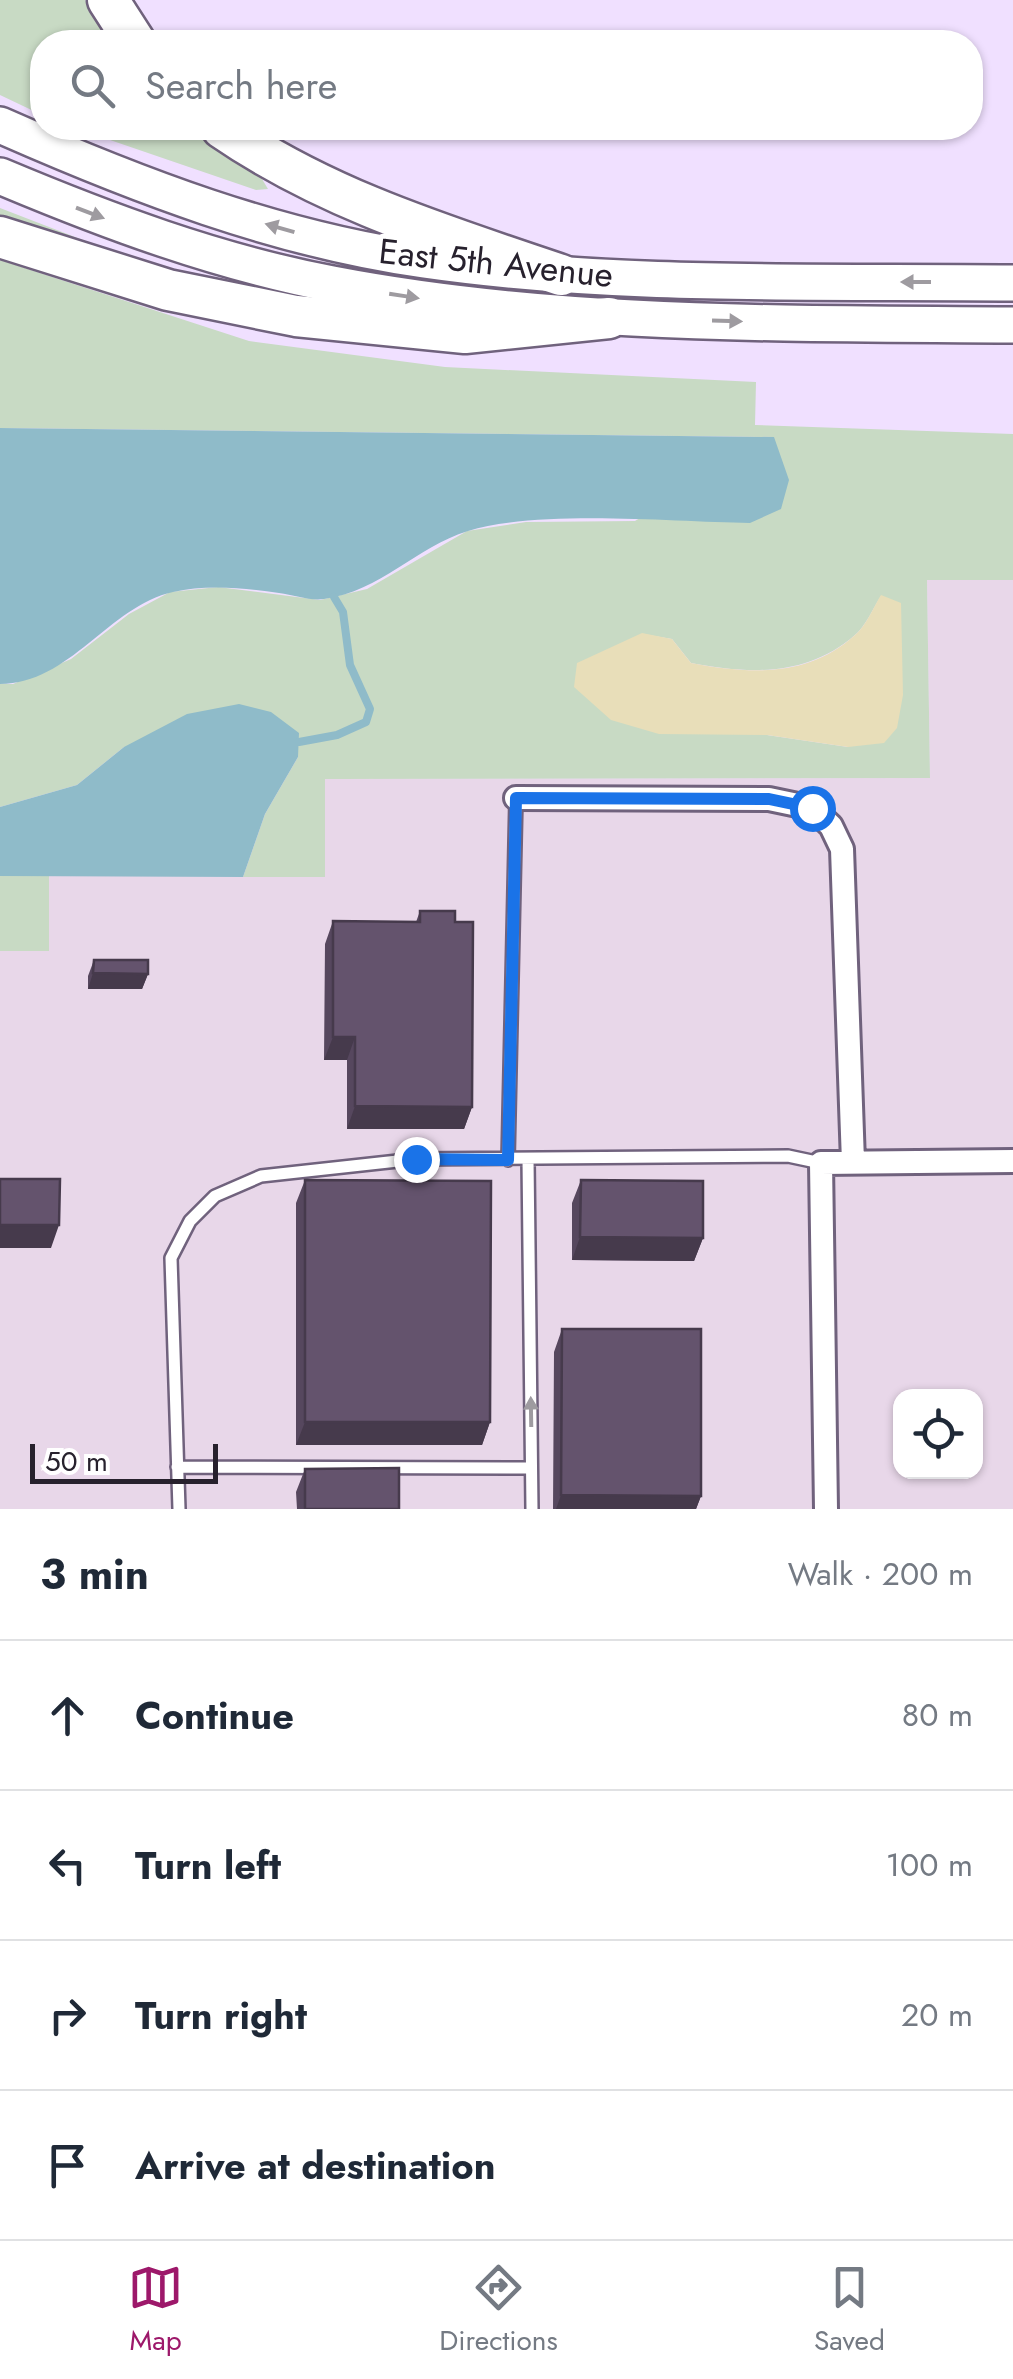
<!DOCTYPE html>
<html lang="en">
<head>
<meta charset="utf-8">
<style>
  :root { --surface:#fff; --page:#f2f2f3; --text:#1f2937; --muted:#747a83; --line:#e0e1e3; --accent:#9d186a }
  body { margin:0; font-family:Jost,sans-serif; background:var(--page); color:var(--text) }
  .controls { position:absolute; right:30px; bottom:30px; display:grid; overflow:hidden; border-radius:20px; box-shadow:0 2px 8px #0004 }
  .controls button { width:90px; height:90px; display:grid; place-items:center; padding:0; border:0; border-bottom:2px solid var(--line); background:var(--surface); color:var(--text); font:50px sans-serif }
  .scale { position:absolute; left:30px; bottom:25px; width:188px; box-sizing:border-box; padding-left:10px; border:5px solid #27212d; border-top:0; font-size:28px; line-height:35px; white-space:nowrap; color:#27212d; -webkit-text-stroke:8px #fff; paint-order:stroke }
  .stop { position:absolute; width:30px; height:30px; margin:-22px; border:8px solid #1a73e8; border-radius:50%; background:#fff }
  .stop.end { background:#1a73e8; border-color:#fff; box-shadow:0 2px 10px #0008 }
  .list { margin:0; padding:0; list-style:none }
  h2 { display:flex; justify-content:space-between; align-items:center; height:130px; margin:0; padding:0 40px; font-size:42px }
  h2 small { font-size:32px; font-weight:400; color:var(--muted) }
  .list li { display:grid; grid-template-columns:65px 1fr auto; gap:30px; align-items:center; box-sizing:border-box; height:150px; padding:0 40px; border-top:2px solid var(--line) }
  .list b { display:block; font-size:38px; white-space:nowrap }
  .list em { font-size:32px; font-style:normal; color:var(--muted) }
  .icon { flex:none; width:55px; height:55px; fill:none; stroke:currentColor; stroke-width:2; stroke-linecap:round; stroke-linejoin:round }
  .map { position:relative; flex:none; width:1013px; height:1509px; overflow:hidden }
  .search { position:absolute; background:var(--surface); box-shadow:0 2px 8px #0004; left:30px; right:30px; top:30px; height:110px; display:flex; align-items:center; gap:25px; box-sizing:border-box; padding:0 35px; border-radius:40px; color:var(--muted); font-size:38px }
  .sheet { height:730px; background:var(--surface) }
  nav { display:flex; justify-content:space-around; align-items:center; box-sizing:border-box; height:140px; border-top:2px solid var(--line); background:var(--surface); font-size:28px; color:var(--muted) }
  nav a { display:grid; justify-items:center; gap:5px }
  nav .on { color:var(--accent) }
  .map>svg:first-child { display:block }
  .industrial { fill:#e8d7e9; fill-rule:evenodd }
  .green { fill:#c8dac4; fill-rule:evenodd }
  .sand { fill:#e8deb9 }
  .water { fill:#8fbbc9 }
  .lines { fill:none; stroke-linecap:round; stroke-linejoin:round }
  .stream { stroke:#8fbbc9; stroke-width:8 }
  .service-casing { stroke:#70627d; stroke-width:16 }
  .minor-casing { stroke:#70627d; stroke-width:28 }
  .primary-casing { stroke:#70627d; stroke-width:40 }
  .motorway-casing { stroke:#70627d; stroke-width:45 }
  .service { stroke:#fff; stroke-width:11 }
  .minor { stroke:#fff; stroke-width:22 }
  .primary { stroke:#fff; stroke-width:35 }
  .motorway { stroke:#fff; stroke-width:40 }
  .wall { fill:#56475e }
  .shaded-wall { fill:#463a4c }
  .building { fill:#64536d; stroke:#463a4c; stroke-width:2.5 }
  .oneway { fill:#9e9ba0 }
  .route { stroke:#1a73e8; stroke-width:12 }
  .labels { text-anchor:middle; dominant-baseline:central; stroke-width:10; stroke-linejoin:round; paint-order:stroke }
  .street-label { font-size:35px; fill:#27212d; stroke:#fff }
</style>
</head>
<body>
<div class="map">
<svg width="1013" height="1509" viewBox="0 0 1013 1509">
  <rect width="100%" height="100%" fill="#f0e0ff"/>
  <!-- industrial -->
  <path class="industrial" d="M927 580H1013V1509H0V951H49V875L324 877V779L930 778ZM900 1396H976V1472H900Z"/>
  <!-- green -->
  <path class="green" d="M0 0H85L109 42H42V115L0 95Z
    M75 128H189L262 179 268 189 256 190Z
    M0 208 137 261 0 224Z
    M0 260 249 341 445 367 756 382 755 425 1013 434V580H927L930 778 325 779V877H243L265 814 298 757 124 747 77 785 0 807V684H13L71 659 129 614 170 592 218 587 320 600 367 589 467 531 526 522 635 521 774 437 0 428ZM881 596 848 747 767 735 621 644 642 634 672 639 691 663C749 674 807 677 855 635 866 626 873 608 881 596Z
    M49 875V951H0V876Z"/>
  <!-- sand -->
  <path class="sand" d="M881 595 901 603 903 695 897 728 884 743 848 747 767 735 659 734 611 720 574 687 577 663 642 633 672 639 691 663C749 674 808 678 855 635 866 626 873 608 881 595Z"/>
  <!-- water -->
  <path class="water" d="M0 428 774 437 789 480 781 509 750 523C673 522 540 509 468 531 416 547 381 591 324 599 310 601 294 595 279 593 245 588 207 584 173 592 109 606 70 684 0 684Z
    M239 704 271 712 299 733 298 757 265 814 243 877 0 876V807L77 785 124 747 187 714Z"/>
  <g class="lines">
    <!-- stream -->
    <path class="stream" d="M299 742 337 735 366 722 370 709 350 665 343 612 334 597"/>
    <!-- service casing -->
    <g class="service-casing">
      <path id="service" d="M528 1159 532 1509
        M508 1160 516 798
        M177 1467 531 1468
        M179 1509 171 1258 190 1221 215 1196 261 1176 416 1159 788 1156 821 1163"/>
    </g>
    <!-- minor casing -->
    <g class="minor-casing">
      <path id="minor" d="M516 798 769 799 812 808 831 826 842 849 853 1162
        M826 1509 821 1163 1013 1161"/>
    </g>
    <!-- primary casing -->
    <g class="primary-casing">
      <path id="primary" d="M0 125C136 185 276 239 424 260 618 288 817 281 1013 283
        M0 176C107 221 217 262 332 284 556 327 786 323 1013 325"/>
    </g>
    <!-- motorway casing -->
    <g class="motorway-casing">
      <path id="motorway" d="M108 0 135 42
        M222 128C325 199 443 235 561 275
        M0 237 168 290 296 316 465 333 609 318"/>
    </g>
    <!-- service -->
    <use href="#service" class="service"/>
    <!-- minor -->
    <use href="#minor" class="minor"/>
    <!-- primary -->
    <use href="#primary" class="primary"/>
    <!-- motorway -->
    <use href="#motorway" class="motorway"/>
  </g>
  <!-- wall -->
  <path class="wall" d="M420 911 455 922 472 1107 464 1129H347V1060H324L325 944 333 921 416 922Z
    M94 960 148 974 142 989H88V976Z
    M305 1180 490 1422 482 1445H296V1203Z
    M581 1180 703 1238 694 1261 572 1260V1203Z
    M562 1329 701 1496 696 1509H553L554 1352Z
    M305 1469 399 1509H297L296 1492Z"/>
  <!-- shaded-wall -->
  <path class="shaded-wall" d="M93 973 148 974 142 989H88Z
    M333 1037H355L347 1060H324Z
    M355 1106 472 1107 464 1129H347Z
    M0 1225H59L51 1248H0Z
    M580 1237 703 1238 694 1261 572 1260Z
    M305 1422H490L482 1445H296Z
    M561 1495 701 1496 696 1509H556Z"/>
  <!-- building -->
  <path class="building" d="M420 911H455V922H473L472 1107 355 1106V1037H333V921L420 922Z
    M94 960H148V974L93 973Z
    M0 1179H60L59 1225H0Z
    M305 1180 491 1181 490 1422H305Z
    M581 1180 703 1181V1238L580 1237Z
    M562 1329H701V1496L561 1495Z
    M399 1468V1509H305V1469Z"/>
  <!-- one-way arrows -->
  <defs><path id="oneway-solid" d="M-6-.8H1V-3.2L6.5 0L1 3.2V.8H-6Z" transform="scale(2.5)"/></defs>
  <g class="oneway">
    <use href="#oneway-solid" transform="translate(90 213) rotate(21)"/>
    <use href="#oneway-solid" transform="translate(280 228) rotate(-164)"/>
    <use href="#oneway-solid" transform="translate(916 282) rotate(-180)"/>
    <use href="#oneway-solid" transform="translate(404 296) rotate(9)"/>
    <use href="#oneway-solid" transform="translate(727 321) rotate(2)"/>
    <use href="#oneway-solid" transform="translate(531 1412) rotate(-91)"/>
  </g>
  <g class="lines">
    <!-- route -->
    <path class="route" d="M416 1159 508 1160 516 798 769 799 812 808"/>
  </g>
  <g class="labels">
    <!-- street labels -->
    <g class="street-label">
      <text transform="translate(496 263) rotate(6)">East 5th Avenue</text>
    </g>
  </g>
</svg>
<div class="controls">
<button><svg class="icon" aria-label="locate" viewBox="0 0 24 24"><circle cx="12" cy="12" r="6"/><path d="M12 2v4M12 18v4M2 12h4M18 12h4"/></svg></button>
</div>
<div class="scale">50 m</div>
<div class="stop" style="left:812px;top:808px"></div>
<div class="stop end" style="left:416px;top:1159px"></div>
<div class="search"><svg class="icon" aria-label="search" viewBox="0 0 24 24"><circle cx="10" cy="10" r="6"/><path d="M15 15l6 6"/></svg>Search here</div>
</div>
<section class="sheet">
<h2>3 min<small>Walk · 200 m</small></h2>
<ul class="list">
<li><svg class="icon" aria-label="ahead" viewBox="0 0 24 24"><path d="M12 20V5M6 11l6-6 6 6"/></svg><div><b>Continue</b></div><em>80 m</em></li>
<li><svg class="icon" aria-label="left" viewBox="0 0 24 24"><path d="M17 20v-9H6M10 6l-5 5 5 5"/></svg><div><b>Turn left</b></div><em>100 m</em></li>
<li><svg class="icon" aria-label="right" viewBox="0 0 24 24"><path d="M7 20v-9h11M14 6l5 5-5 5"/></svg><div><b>Turn right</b></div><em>20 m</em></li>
<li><svg class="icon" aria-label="arrive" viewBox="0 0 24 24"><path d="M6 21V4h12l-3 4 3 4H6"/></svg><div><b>Arrive at destination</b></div></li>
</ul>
</section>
<nav>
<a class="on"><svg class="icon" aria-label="map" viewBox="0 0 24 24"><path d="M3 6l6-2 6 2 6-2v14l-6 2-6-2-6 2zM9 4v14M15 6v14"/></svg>Map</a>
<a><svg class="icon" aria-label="directions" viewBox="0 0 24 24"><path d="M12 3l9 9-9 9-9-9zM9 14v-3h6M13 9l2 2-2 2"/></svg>Directions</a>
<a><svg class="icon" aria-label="saved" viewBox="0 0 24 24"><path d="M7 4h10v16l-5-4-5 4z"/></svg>Saved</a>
</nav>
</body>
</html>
